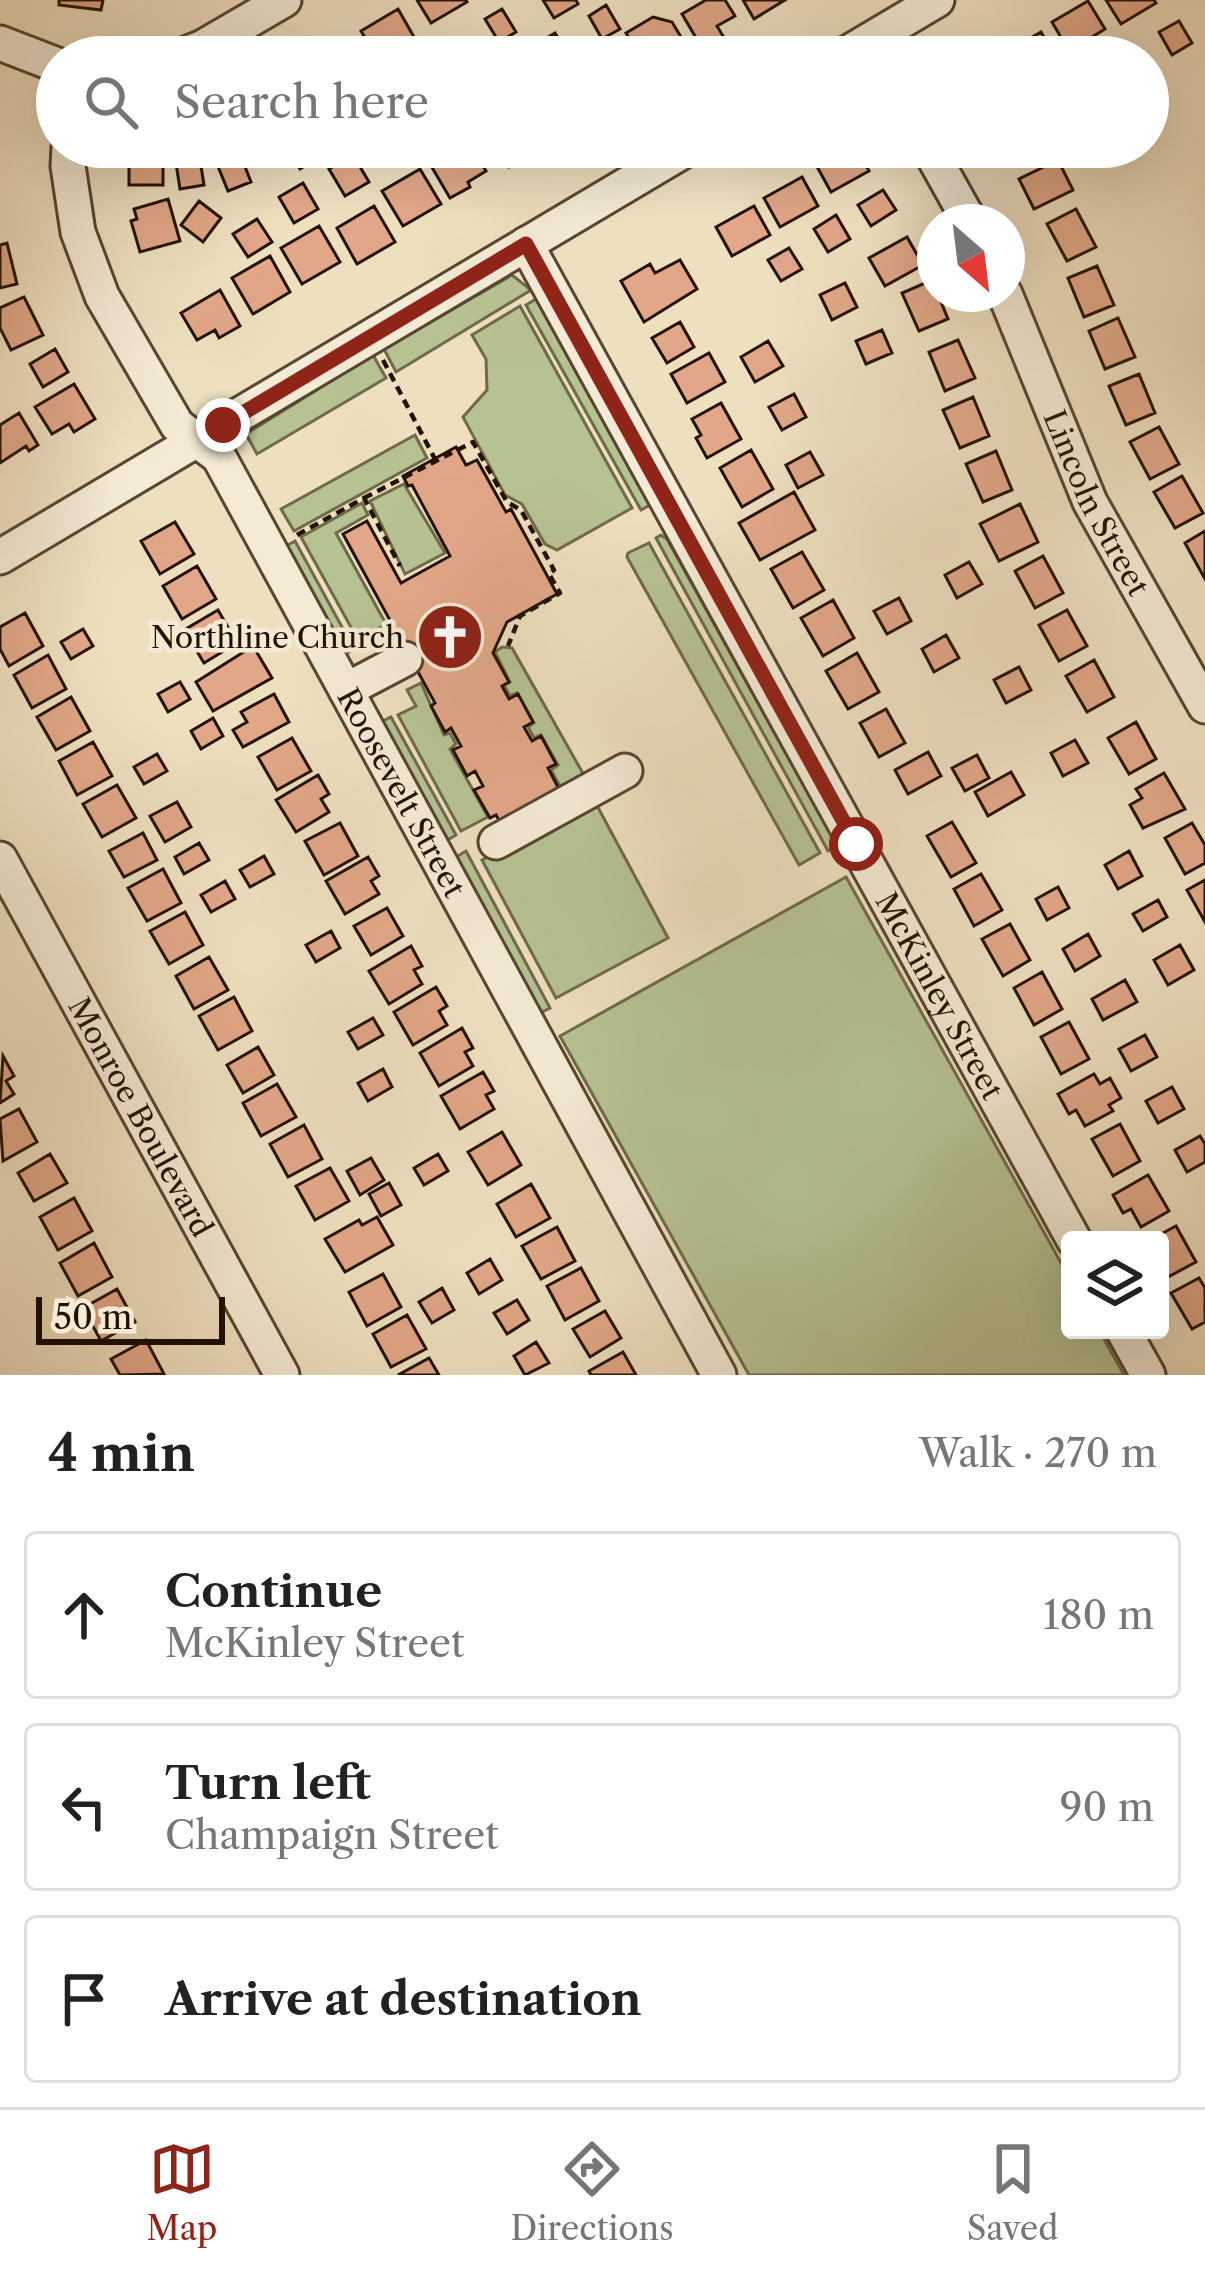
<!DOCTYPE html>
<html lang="en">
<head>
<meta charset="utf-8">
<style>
  :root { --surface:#fff; --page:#f2f2f2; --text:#222; --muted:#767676; --line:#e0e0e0; --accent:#8f2418 }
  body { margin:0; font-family:"Libre Caslon Text",serif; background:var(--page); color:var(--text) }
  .controls { position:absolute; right:36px; bottom:36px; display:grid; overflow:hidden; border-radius:12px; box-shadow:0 12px 48px #0002 }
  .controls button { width:108px; height:108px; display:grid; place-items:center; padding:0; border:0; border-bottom:3px solid var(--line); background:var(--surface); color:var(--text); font:60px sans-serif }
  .compass { position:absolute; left:917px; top:204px; width:108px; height:108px; border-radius:50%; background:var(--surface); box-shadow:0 12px 48px #0002; rotate:152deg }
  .scale { position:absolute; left:36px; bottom:30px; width:189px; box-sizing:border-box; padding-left:12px; border:6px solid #241201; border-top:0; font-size:33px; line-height:42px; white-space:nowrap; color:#241201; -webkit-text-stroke:9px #f4ead5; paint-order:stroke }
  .stop { position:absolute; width:36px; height:36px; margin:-27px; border:9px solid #8f2418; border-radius:50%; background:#fff }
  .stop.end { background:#8f2418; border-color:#fff; box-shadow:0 3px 12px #0008 }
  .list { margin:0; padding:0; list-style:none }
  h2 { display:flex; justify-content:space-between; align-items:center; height:156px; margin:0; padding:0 48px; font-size:51px }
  h2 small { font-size:39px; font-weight:400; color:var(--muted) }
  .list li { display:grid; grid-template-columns:78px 1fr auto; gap:36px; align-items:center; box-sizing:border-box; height:168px; margin:0 24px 24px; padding:0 24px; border:3px solid var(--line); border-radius:12px }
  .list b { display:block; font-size:45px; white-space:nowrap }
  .list p { margin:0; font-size:39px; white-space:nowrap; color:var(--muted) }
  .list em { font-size:39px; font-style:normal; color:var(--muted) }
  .icon { flex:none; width:66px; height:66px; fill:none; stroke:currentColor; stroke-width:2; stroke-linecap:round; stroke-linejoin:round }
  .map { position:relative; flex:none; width:1205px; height:1375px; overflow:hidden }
  .search { position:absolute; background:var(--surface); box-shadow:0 12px 48px #0002; left:36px; right:36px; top:36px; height:132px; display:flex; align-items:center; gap:30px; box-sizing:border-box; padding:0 42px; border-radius:66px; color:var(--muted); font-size:45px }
  .sheet { height:732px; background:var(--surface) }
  nav { display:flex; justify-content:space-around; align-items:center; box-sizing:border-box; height:168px; border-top:3px solid var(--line); background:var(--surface); font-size:33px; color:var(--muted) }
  nav a { display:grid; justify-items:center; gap:6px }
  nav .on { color:var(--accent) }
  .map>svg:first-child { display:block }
  .green { fill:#b7c293; stroke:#6e6a4a; stroke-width:3 }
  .building { fill:#e1a788; stroke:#241201; stroke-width:3 }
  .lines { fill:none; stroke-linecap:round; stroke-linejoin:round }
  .minor-casing { stroke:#564530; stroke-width:39 }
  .path { stroke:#241201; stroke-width:4.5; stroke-dasharray:9 6; stroke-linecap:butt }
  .minor { stroke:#f4ead5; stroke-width:33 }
  .route { stroke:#8f2418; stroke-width:15 }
  .labels { text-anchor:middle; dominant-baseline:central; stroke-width:9; stroke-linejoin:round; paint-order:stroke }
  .street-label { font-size:30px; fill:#241201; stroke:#f4ead5 }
  .poi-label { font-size:30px; fill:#241201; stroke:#f4ead5; text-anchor:end }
</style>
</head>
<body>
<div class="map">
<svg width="1205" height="1375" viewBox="0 0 1205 1375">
  <rect width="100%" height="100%" fill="#eedfbf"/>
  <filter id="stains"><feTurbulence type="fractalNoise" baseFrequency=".00167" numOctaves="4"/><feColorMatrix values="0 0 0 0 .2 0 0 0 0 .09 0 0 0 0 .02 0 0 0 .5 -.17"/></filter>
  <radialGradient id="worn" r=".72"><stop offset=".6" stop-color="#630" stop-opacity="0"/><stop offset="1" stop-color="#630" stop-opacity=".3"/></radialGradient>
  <!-- green -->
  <path class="green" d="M512 275 531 290 396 372 384 349Z
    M536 299 650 505 641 510 526 305Z
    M520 306 632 508 557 550 545 544 522 504 505 495 463 417 487 390 486 359 472 335Z
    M373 355 386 378 257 454 246 434Z
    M415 435 427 458 294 531 281 509Z
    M404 484 445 553 405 574 370 501Z
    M362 503 368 515 336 533 386 624 370 633 375 642 363 649 301 537Z
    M661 535 667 539 834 840 833 848 828 851 656 538Z
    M295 541 354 649 344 655 286 546Z
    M649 543 820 853 799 865 627 557 628 553Z
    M502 647 512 648 589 784 566 797 551 770 558 765 541 735 534 738 528 727 534 723 517 693 510 696 504 685 510 682 495 652Z
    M421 683 444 735 450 733 456 744 450 749 488 817 461 831 398 715 416 706 407 690Z
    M391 717 456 835 446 841 381 722Z
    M594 800 668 938 556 998 482 860Z
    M466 851 550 1008 540 1013 456 857Z
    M846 877 1070 1279V1330H1099L1124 1375H749L560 1036Z"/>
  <!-- building -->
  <path class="building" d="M59 0H103L101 10 59 5Z
    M417 0H466L467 2 431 23Z
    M543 0H576L578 4 554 18Z
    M706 0H725L735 16 717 26 723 36 702 48 682 14Z
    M743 0H785L754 19Z
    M1106 0H1154L1156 3 1121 24Z
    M1088 1 1105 29 1069 51 1052 22Z
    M606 5 620 29 602 39 589 16Z
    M398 9 414 37 377 57 361 31Z
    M502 9 516 32 499 42 485 19Z
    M653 17 672 22 690 52 681 57H640L626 33Z
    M1179 21 1192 43 1172 55 1159 32Z
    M1041 32 1055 57H1006L1004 53Z
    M555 33 569 57H537L531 47Z
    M458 38 470 57H437L434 52Z
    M347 39 358 57H316Z
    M129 147H163V185H129Z
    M286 147H309L316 159 300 169Z
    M384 147H416L418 150 394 164Z
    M459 147H471L486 171 468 182 470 187 450 198 430 164Z
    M497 147H532L526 151 529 155 509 167Z
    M844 147H856L869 171 831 192 815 163Z
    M240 154 251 182 228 191 217 164Z
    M353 155 369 182 345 196 329 169Z
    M200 160 204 185 180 189 176 163Z
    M1058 160 1073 190 1034 209 1019 179Z
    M420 169 441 204 403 226 382 191Z
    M802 177 818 206 780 227 764 198Z
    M303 183 318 209 294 223 279 197Z
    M883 190 896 210 871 226 858 205Z
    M168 199 180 241 140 252 131 221 137 219 134 209Z
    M199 201 221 218 203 242 181 225Z
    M374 206 395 242 357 264 337 228Z
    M754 206 770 235 732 256 716 227Z
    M1076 209 1096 247 1067 261 1047 224Z
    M836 215 850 239 828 252 814 229Z
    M257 219 272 242 248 257 233 234Z
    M319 226 340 262 302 284 281 248Z
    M907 237 923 265 885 286 869 258Z
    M7 243 17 284 0 288V245Z
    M789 248 802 269 781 281 768 260Z
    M270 256 290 292 253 314 232 278Z
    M680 260 697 289 644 322 621 281 650 264 655 273Z
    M1097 266 1114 305 1084 317 1068 278Z
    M932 280 948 319 919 331 902 293Z
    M845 283 857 307 832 320 820 295Z
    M220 290 240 326 219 338 215 330 197 340 181 313Z
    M24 297 43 335 11 350 0 328V308Z
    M1118 318 1135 357 1105 369 1089 331Z
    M680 322 694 347 667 363 652 338Z
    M882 330 892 353 866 364 856 341Z
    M958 340 975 378 945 391 929 352Z
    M768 341 783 366 755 382 741 357Z
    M55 349 68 372 43 387 30 364Z
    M709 353 725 382 687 403 671 374Z
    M1139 374 1155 413 1126 425 1109 386Z
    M74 384 95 419 74 432 69 424 52 434 35 407Z
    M794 394 806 417 782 430 769 407Z
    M973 397 989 436 960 448 943 410Z
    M721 403 741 439 707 458 696 438 701 435 692 419Z
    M19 413 38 445 29 451 26 446 0 463V425Z
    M1159 427 1179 464 1150 479 1130 442Z
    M456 447 466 465 477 460 506 512 511 509 557 594 507 622 493 653 509 682 502 686 509 699 518 694 533 722 524 727 532 741 541 736 556 764 548 768 563 797 504 829 496 815 490 818 474 790 483 786 475 771 467 776 453 750 461 746 451 728 445 732 431 706 435 703 343 534 367 521 401 583 450 556 412 485 408 486 403 476Z
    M751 450 773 489 742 507 720 468Z
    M996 451 1012 490 983 502 966 464Z
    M810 452 823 475 798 488 786 465Z
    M1182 476 1203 513 1175 528 1154 492Z
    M794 492 815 530 760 560 739 523Z
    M1020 504 1038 542 999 561 980 524Z
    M175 522 194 554 160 574 141 541Z
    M1205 531V579L1185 543Z
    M802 552 824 590 793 608 771 569Z
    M1043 556 1063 593 1035 608 1015 571Z
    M969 562 982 584 957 598 945 575Z
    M197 566 216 599 182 619 163 586Z
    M899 598 911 621 887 634 874 611Z
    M833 600 854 638 823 656 801 618Z
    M218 610 237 643 204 663 184 630Z
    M1067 610 1087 646 1059 661 1039 625Z
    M25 613 43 646 9 666 0 649V627Z
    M83 629 93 646 71 659 61 642Z
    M946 635 959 658 934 672 922 649Z
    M253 646 272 678 213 711 196 682Z
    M857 653 879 692 848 709 826 671Z
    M48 655 66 689 32 708 14 675Z
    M1094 660 1114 697 1087 712 1066 676Z
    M1019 667 1031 690 1006 703 994 680Z
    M180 682 190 699 168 712 158 694Z
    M274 694 289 722 243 747 233 730 247 722 241 712Z
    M71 697 90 731 56 750 37 717Z
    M886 709 905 743 879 757 860 723Z
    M213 718 223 736 201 749 191 731Z
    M1136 722 1156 759 1129 774 1108 738Z
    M292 738 311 771 277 790 258 757Z
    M1075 740 1088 763 1063 776 1051 753Z
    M93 742 112 776 77 795 59 761Z
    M928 752 941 776 908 794 895 770Z
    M157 754 167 771 144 784 134 767Z
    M977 755 989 778 965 791 952 768Z
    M1011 772 1024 795 988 816 975 792Z
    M1164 773 1185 809 1143 828 1130 805 1142 798 1136 789Z
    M318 775 329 794 321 799 329 812 296 832 276 800Z
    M117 785 136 818 102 837 83 804Z
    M177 802 191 827 165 842 150 816Z
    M952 822 976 863 951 877 927 836Z
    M340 823 358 856 324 875 305 841Z
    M1192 823 1205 845V863L1185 874 1165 838Z
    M143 833 157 860 124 877 109 851Z
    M199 843 209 860 184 874 175 857Z
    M1129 851 1142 876 1118 889 1105 865Z
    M264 856 274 874 250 887 240 870Z
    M368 857 379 876 371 881 379 894 345 914 326 881Z
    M163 869 181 903 147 921 128 888Z
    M981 874 1002 910 974 926 954 889Z
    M1205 880V922L1187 890Z
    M225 881 235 899 211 912 201 895Z
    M1058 887 1069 908 1047 920 1036 899Z
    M1158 900 1167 917 1143 931 1133 914Z
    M387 908 403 936 371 955 354 926Z
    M185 912 203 945 169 964 150 931Z
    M1010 924 1030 960 1003 976 982 939Z
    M331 931 340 948 316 962 306 945Z
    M1088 934 1100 956 1075 971 1063 949Z
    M1180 945 1194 970 1168 985 1154 960Z
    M411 946 422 966 414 970 422 984 389 1004 369 971Z
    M209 957 228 990 194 1009 176 976Z
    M1042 972 1062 1009 1034 1025 1014 988Z
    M1125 980 1137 1002 1103 1020 1092 999Z
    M436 987 447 1006 439 1011 447 1025 413 1045 394 1012Z
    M234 997 252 1031 218 1050 199 1016Z
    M373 1018 383 1035 358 1049 348 1032Z
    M1069 1022 1089 1059 1061 1074 1041 1037Z
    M462 1028 473 1048 465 1052 473 1066 439 1086 420 1053Z
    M1145 1035 1157 1057 1131 1071 1119 1049Z
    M258 1047 274 1075 243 1093 227 1065Z
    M3 1056 14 1076 6 1081 14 1094 0 1103Z
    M383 1069 392 1087 368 1101 358 1083Z
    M483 1072 494 1091 486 1095 494 1109 460 1129 441 1096Z
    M1094 1074 1100 1084 1110 1078 1121 1098 1109 1105 1113 1111 1085 1126 1076 1110 1069 1114 1058 1094Z
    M277 1084 296 1117 261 1136 243 1103Z
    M1172 1087 1184 1109 1158 1123 1146 1101Z
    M19 1109 37 1142 3 1161 0 1119Z
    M1120 1124 1140 1161 1113 1176 1092 1139Z
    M304 1125 322 1159 288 1177 270 1144Z
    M502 1132 521 1165 488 1185 468 1152Z
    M1200 1136 1205 1144V1162L1187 1172 1175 1150Z
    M50 1154 67 1183 34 1201 18 1173Z
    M438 1154 448 1171 424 1185 414 1168Z
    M371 1158 384 1180 360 1195 347 1171Z
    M330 1168 349 1201 315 1220 296 1186Z
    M1148 1175 1169 1211 1141 1227 1131 1209 1123 1213 1113 1195Z
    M389 1183 401 1205 381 1216 369 1194Z
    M531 1184 550 1218 516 1237 497 1204Z
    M74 1198 92 1231 58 1250 40 1217Z
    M377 1217 393 1245 345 1272 325 1239 359 1220 362 1225Z
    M1176 1226 1196 1262 1168 1277 1160 1263V1240H1150Z
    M557 1227 575 1261 541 1279 522 1246Z
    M94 1243 112 1277 78 1296 60 1263Z
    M490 1259 502 1280 479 1294 467 1273Z
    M581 1268 599 1301 565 1320 547 1286Z
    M383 1274 401 1307 367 1326 349 1292Z
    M1199 1278 1205 1288V1322L1192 1329 1171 1293Z
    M442 1288 454 1310 432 1323 419 1302Z
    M117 1289 135 1322 101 1341 83 1308Z
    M517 1300 529 1320 507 1334 494 1313Z
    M605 1311 621 1338 590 1357 573 1329Z
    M407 1315 426 1349 391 1367 373 1334Z
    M146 1340 164 1374 120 1375 111 1359Z
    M536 1342 549 1363 525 1375 514 1356Z
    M623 1352 636 1375H591L589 1371Z
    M429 1358 439 1375H398Z"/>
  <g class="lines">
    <!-- minor casing -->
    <g class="minor-casing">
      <g id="minor">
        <path d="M0 43 57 65"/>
        <path d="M178 57 203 47 284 0"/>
        <path d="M841 57 937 0"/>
        <path id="s1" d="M69 147 68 166 78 232 102 296 177 425 219 457 719 1375"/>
        <path d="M928 147 970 222"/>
        <path id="s2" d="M526 244 1074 1240"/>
        <path id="s3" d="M1005 294 1090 502 1205 706"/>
        <path d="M0 557 690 147"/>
        <path d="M346 690 405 659"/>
        <path d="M496 842 625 771"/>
        <path id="s4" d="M0 859 282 1375"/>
        <path d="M1123 1330 1148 1375"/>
      </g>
    </g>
    <!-- path -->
    <path class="path" d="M383 360 436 461
      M364 498 473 442 507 502 521 510 554 570 549 574 560 593 520 616 508 646
      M297 535 364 498 400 566"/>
    <!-- minor -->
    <use href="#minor" class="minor"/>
  </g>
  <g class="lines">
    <!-- route -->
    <path class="route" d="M223 425 526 244 856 844"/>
  </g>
  <!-- icons -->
  <defs>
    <g id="church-disc" transform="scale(3.45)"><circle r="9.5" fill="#8f2418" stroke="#f4ead5"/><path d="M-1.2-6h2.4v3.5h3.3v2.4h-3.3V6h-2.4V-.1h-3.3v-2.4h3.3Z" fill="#fff"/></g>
  </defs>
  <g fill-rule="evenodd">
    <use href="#church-disc" x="450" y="637"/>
  </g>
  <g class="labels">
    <!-- street labels -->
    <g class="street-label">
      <text stroke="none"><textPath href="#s3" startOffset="228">Lincoln Street</textPath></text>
      <text stroke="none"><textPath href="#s1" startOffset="738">Roosevelt Street</textPath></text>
      <text stroke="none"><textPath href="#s2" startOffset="858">McKinley Street</textPath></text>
      <text stroke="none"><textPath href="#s4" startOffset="294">Monroe Boulevard</textPath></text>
    </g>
    <!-- poi labels -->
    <g class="poi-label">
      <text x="404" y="637">Northline Church</text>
    </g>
  </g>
  <rect width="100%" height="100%" filter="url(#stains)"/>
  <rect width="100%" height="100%" fill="url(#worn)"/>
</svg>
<div class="controls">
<button><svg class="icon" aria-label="layers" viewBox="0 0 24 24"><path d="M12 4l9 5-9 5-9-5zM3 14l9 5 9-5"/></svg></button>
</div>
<svg class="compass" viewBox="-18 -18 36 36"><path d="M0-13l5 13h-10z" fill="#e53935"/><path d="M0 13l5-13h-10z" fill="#767676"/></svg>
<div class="scale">50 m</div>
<div class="stop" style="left:856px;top:844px"></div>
<div class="stop end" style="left:223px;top:425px"></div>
<div class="search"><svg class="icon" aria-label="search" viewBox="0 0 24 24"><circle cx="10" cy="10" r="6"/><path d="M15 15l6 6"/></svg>Search here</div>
</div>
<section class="sheet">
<h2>4 min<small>Walk · 270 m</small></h2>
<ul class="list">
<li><svg class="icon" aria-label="ahead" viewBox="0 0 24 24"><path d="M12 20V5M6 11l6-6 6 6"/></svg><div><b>Continue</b><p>McKinley Street</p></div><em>180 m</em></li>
<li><svg class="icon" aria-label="left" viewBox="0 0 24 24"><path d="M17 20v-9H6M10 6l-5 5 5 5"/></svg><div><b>Turn left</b><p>Champaign Street</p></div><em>90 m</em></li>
<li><svg class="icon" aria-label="arrive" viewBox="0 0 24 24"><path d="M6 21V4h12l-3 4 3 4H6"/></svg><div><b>Arrive at destination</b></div></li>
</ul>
</section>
<nav>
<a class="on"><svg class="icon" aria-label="map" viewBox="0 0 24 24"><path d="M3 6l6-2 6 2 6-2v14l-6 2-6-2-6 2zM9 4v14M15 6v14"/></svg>Map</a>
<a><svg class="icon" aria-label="directions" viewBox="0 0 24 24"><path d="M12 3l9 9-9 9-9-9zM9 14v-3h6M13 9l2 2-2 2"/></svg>Directions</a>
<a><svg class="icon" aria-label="saved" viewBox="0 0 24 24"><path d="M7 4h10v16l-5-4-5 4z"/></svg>Saved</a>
</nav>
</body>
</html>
